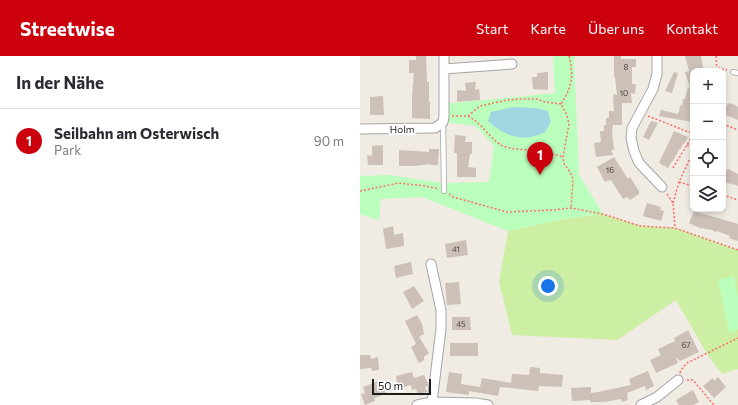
<!DOCTYPE html>
<html lang="de">
<head>
<meta charset="utf-8">
<style>
  :root { --surface:#fff; --page:#f7f7f7; --text:#2b2b33; --muted:#7c7c81; --line:#e1e1e2; --accent:#cc000c }
  body { margin:0; font-family:Commissioner,sans-serif; background:var(--page); color:var(--text) }
  .controls { position:absolute; right:12px; top:12px; display:grid; overflow:hidden; border-radius:8px; box-shadow:0 2px 6px #0003 }
  .controls button { width:36px; height:36px; display:grid; place-items:center; padding:0; border:0; border-bottom:1px solid var(--line); background:var(--surface); color:var(--text); font:20px sans-serif }
  .scale { position:absolute; left:12px; bottom:10px; width:59px; box-sizing:border-box; padding-left:4px; border:2px solid #1e1e1e; border-top:0; font-size:11px; line-height:14px; white-space:nowrap; color:#1e1e1e; -webkit-text-stroke:3px #fff; paint-order:stroke }
  .you { position:absolute; left:188px; top:230px; width:14px; height:14px; margin:-10px; border:3px solid #fff; border-radius:50%; background:#1a73e8; box-shadow:0 0 0 6px #1a73e833 }
  .badge { display:grid; place-items:center; width:26px; height:26px; border-radius:50%; background:var(--accent); color:#fff; font-size:13px; font-weight:700 }
  .pin { position:absolute; translate:-50% -33px; filter:drop-shadow(0 1px 2px #0008) }
  .pin::after { content:''; position:absolute; top:21px; width:14px; height:12px; background:inherit; clip-path:polygon(0 0,100% 0,50% 100%) }
  .list { margin:0; padding:0; list-style:none }
  h2 { display:flex; justify-content:space-between; align-items:center; height:52px; margin:0; padding:0 16px; font-size:17px }
  h2 small { font-size:13px; font-weight:400; color:var(--muted) }
  .list li { display:grid; grid-template-columns:26px 1fr auto; gap:12px; align-items:center; box-sizing:border-box; height:64px; padding:0 16px; border-top:1px solid var(--line) }
  .list b { display:block; font-size:15px; white-space:nowrap }
  .list p { margin:0; font-size:13px; white-space:nowrap; color:var(--muted) }
  .list em { font-size:13px; font-style:normal; color:var(--muted) }
  .icon { flex:none; width:22px; height:22px; fill:none; stroke:currentColor; stroke-width:2; stroke-linecap:round; stroke-linejoin:round }
  .map { position:relative; flex:none; width:378px; height:349px; overflow:hidden }
  header { display:flex; align-items:center; gap:24px; box-sizing:border-box; height:56px; padding:0 20px; background:var(--accent); color:#fff }
  header strong { font-size:19px }
  nav { display:flex; gap:22px; margin-inline-start:auto; font-size:14px }
  main { display:flex }
  aside { flex:1; background:var(--surface) }
  .map>svg:first-child { display:block }
  .grass { fill:#cdefa3 }
  .park { fill:#bbffbc }
  .water { fill:#9fd7e2 }
  .building { fill:#ccc0b8 }
  .lines { fill:none; stroke-linecap:round; stroke-linejoin:round }
  .lane-casing { stroke:#a5a5a5; stroke-width:6 }
  .street-casing { stroke:#a5a5a5; stroke-width:11 }
  .path { stroke:#ff6c65; stroke-width:1.5; stroke-dasharray:2 2; stroke-linecap:butt }
  .lane { stroke:#fff; stroke-width:4.5 }
  .street { stroke:#fff; stroke-width:9 }
  .labels { text-anchor:middle; dominant-baseline:central; stroke-width:4; stroke-linejoin:round; paint-order:stroke }
  .number-label { font-size:8px; fill:#4a4644 }
  .street-label { font-size:10px; fill:#1e1e1e; stroke:#fff }
</style>
</head>
<body>
<header>
<strong>Streetwise</strong>
<nav><a>Start</a><a>Karte</a><a>Über uns</a><a>Kontakt</a></nav>
</header>
<main>
<aside>
<h2>In der Nähe<small></small></h2>
<ul class="list">
<li><span class="badge">1</span><div><b>Seilbahn am Osterwisch</b><p>Park</p></div><em>90 m</em></li>
</ul>
</aside>
<div class="map">
<svg width="378" height="349" viewBox="0 0 378 349">
  <rect width="100%" height="100%" fill="#f0ebe3"/>
  <!-- grass -->
  <path class="grass" d="M243 158 280 170 315 172 378 194V313L362 318 347 298 316 244 257 284 152 279 139 226 148 175 204 163Z"/>
  <!-- park -->
  <path class="park" d="M193 0H214L219 119 243 158 204 163 148 175 62 141 21 143 19 164 0 158V120L29 119 83 127 129 126 134 90 116 70 83 66 84 48 195 37Z
    M374 220 378 241V273L369 277 358 224Z"/>
  <!-- water -->
  <path class="water" d="M154 51 176 52 188 55 191 66C189 69 187 74 184 77 182 78 180 78 178 79 160 86 141 78 128 65L131 56Z"/>
  <!-- building -->
  <path class="building" d="M56 0H66L67 26H69V46H70V63L52 62V40L54 17H49V4H56Z
    M254 0H261V3H276V11H272V28H276L275 38 271 37 272 47H262V69H253L252 75 254 94H251L253 99 236 101 234 87 241 86 240 75H244V69H246V62H249V55H254L253 38 257 39 255 21H254Z
    M325 0H341L343 11H342L343 15H333V59L332 66 299 60 301 54 318 58V56H319L320 49 322 50 323 43H325L328 31 330 32 325 16 329 15Z
    M188 16V34L173 33 172 21H177V17Z
    M314 16 318 17 312 37 305 35Z
    M116 26 115 34 119 33 120 44 97 46V34L106 35 105 27Z
    M23 40 24 59H10V41Z
    M368 47 371 48V47L378 51V64L363 58Z
    M291 65 298 67 289 84 283 81Z
    M314 75 328 81 324 88H323L320 94 319 93 316 100V99L313 105H312L308 112 299 107Z
    M95 79 106 80 105 86H112V98H110L108 111 116 112V121H97V97H94Z
    M23 89V109H8L7 99 12 100V90Z
    M69 93H79L78 107V109H70V108L53 110H39V94L69 96Z
    M254 101 268 123 270 121 279 135V138L270 144 267 141 263 143 251 124 250 125 249 124 245 126 237 111Z
    M363 113 367 114 368 113 378 118V130L373 128V129L370 127V128L363 125Z
    M287 147 301 151 300 154 304 155 301 165 283 160Z
    M334 155 378 168V185L369 182 370 180 357 175 356 176 349 173V174L342 172V173L329 167Z
    M33 170 34 179 43 177 44 190 26 193 23 173Z
    M106 184 108 199 87 202 85 188Z
    M51 206 53 218 36 222 34 210Z
    M99 226 101 248 87 249 85 227Z
    M54 230 64 245 52 253 43 236Z
    M57 259 62 268 64 278 59 281 69 297 64 301V304L59 307 51 291 56 288 45 265Z
    M92 261H110L111 274H92Z
    M328 274 339 296 320 305 317 302H316L318 307 296 317 290 304 301 299 298 293 315 285 314 282Z
    M90 287H118V300H90Z
    M0 299H10L11 303 18 301 19 314 12 315 11 312 0 313Z
    M170 311 180 312V317L203 319 202 331 179 330 178 335 140 331 138 340 109 335V339L86 336 89 316 102 318 101 328 120 331 122 322 151 327 152 318 169 319Z
    M288 315 294 330 286 334 285 330 267 337 268 344 262 346 261 343 244 346H230V344L212 345 211 332 231 331V337L238 336 271 329 269 323Z
    M52 316 54 322 64 319 68 328V330L65 331 67 336 58 338 56 333 52 334 51 329 38 333 36 320Z
    M358 321 366 331 354 342 343 330 353 322 354 325Z
    M21 324 26 338 14 342 15 345 5 349 1 338 5 337 3 331Z
    M333 334 339 346 333 349H319L316 344Z"/>
  <g class="lines">
    <!-- lane casing -->
    <g class="lane-casing">
      <path id="lane" d="M373 16 378 17
        M83 66 84 135"/>
    </g>
    <!-- street casing -->
    <g class="street-casing">
      <path id="street" d="M297 0V18L293 33 272 72 271 82 274 95 279 107 302 131
        M84 13 152 8
        M0 73 75 72 83 66 84 60V0
        M71 208 81 254V273L72 346
        M57 349 72 346 116 347 128 349
        M281 349 297 341 318 324"/>
    </g>
    <!-- path -->
    <path class="path" d="M209 0C214 19 212 32 201 48L207 59 209 68 203 101 204 108 210 116 213 123 211 152
      M356 0 357 15
      M358 12 367 14
      M92 60H108L120 50 147 44 160 43H177L185 46 201 48
      M108 60C121 67 129 81 141 89 153 95 168 93 181 95 188 96 196 99 203 101
      M288 60 331 77 333 74
      M363 68 378 74
      M327 89 333 91
      M313 112 333 79
      M319 126 333 130
      M0 135 39 127 65 130 79 133
      M89 138 93 141 147 156 194 154 211 152 243 158 280 170 315 172 378 194
      M307 138 313 147 315 172
      M363 139 378 144
      M313 147 319 126 333 96
      M320 317 321 314 327 307 378 282
      M327 324H333L353 348 355 349"/>
    <!-- lane -->
    <use href="#lane" class="lane"/>
    <!-- street -->
    <use href="#street" class="street"/>
  </g>
  <g class="labels">
    <!-- number labels -->
    <g class="number-label">
      <text x="266" y="11">8</text>
      <text x="264" y="37">10</text>
      <text x="250" y="114">16</text>
      <text x="96" y="193">41</text>
      <text x="101" y="268">45</text>
      <text x="326" y="289">67</text>
    </g>
    <!-- street labels -->
    <g class="street-label">
      <text transform="translate(42 73) rotate(-1)">Holm</text>
    </g>
  </g>
</svg>
<div class="controls">
<button>+</button>
<button>−</button>
<button><svg class="icon" aria-label="locate" viewBox="0 0 24 24"><circle cx="12" cy="12" r="6"/><path d="M12 2v4M12 18v4M2 12h4M18 12h4"/></svg></button>
<button><svg class="icon" aria-label="layers" viewBox="0 0 24 24"><path d="M12 4l9 5-9 5-9-5zM3 14l9 5 9-5"/></svg></button>
</div>
<div class="scale">50 m</div>
<div class="you"></div>
<div class="pin badge" style="left:180px;top:119px">1</div>
</div>
</main>
</body>
</html>
